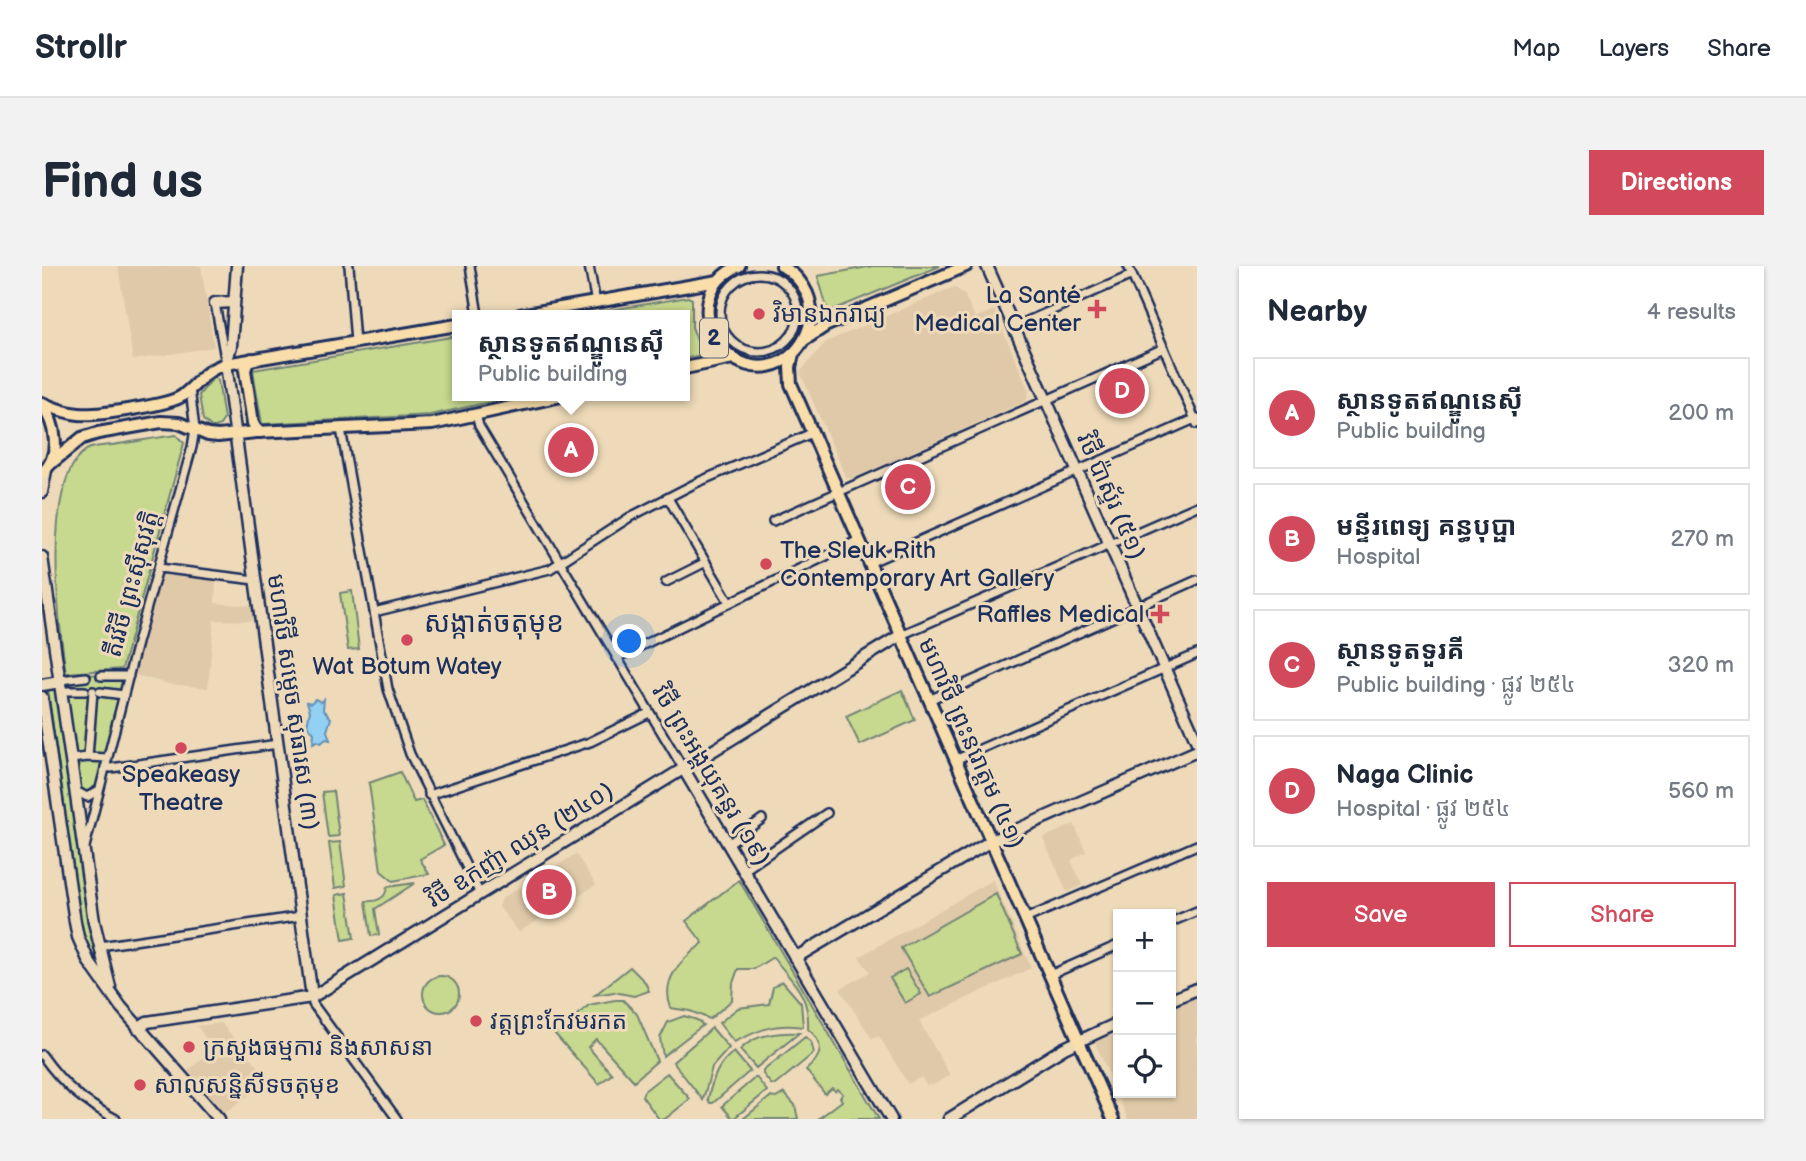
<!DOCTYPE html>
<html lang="en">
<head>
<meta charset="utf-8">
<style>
  :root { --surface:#fff; --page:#f2f2f3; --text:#1f2937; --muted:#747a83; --line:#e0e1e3; --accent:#d1495b }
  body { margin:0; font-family:"Balsamiq Sans","Noto Sans Khmer",sans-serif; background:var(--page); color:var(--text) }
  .controls { position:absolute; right:21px; bottom:21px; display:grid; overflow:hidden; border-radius:0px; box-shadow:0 2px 5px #0004 }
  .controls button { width:63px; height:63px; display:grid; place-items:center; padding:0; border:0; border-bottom:2px solid var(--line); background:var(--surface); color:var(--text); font:35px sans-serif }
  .you { position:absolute; left:588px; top:376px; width:24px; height:24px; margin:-18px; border:5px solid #fff; border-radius:50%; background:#1a73e8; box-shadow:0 0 0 10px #1a73e833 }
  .badge { display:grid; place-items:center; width:46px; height:46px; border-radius:50%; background:var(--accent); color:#fff; font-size:23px; font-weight:700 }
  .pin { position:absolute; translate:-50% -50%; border:4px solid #fff; box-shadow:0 2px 7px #0006 }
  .popup { position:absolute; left:410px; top:44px; width:238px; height:91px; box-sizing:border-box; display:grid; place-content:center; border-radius:0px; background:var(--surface); filter:drop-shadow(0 2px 5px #0005); font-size:23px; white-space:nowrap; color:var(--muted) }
  .popup b { font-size:26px; color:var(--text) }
  .popup::after { content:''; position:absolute; left:50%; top:100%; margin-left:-14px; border:14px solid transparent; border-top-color:var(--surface) }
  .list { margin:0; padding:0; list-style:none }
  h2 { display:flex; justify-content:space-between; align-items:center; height:91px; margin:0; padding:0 28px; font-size:30px }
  h2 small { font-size:23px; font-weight:400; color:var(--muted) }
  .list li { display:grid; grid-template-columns:46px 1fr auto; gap:21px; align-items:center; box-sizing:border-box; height:112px; margin:0 14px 14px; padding:0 14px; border:2px solid var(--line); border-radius:0px }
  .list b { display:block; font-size:26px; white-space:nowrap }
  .list p { margin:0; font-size:23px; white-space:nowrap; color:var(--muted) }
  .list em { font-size:23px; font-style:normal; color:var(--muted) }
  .actions { display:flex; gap:14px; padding:21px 28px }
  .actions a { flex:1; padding:16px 0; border:2px solid var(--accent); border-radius:0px; text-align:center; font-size:24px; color:var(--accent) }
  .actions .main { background:var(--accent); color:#fff }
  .icon { flex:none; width:38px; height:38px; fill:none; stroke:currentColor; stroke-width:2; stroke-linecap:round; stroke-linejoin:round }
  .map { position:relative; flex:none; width:1155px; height:853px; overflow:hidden; border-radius:0px }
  header { display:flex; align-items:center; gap:42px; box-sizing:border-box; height:98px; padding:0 35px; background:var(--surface); border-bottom:2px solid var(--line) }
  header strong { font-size:33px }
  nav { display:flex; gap:38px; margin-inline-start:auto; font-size:24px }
  .intro { display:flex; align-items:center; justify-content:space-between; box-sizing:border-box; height:168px; padding:0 42px }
  h1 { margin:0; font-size:49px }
  .button { padding:18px 32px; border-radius:0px; background:var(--accent); color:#fff; font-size:24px; font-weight:700 }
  main { display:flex; gap:42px; padding:0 42px }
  aside { flex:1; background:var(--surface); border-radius:0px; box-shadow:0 2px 5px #0004 }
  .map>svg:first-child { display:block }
  .built { fill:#dfc9a8 }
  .green { fill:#c7d98e; stroke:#718476; stroke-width:2 }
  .water { fill:#92d1f3; stroke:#6290b7; stroke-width:2 }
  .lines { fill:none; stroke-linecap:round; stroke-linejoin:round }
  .street-casing { stroke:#1b2f5e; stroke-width:12 }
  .secondary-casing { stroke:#1b2f5e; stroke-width:15 }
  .primary-casing { stroke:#1b2f5e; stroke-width:16 }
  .street { stroke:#eedab8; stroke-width:7 }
  .secondary { stroke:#eedab8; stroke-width:10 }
  .primary { stroke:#f9deab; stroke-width:10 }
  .poi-dot { fill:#d1495b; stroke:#eedab8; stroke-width:2.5 }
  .labels { text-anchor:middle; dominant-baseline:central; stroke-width:6; stroke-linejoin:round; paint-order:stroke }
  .shield { fill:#eedab8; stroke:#5a6279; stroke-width:2 }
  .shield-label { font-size:23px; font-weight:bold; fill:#1b2f5e }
  .poi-label { font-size:24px; fill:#1b2f5e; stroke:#eedab8; text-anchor:start }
  .street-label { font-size:24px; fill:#1b2f5e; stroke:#eedab8 }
  .quarter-label { font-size:28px; fill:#1b2f5e; stroke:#eedab8 }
</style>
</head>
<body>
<header>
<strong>Strollr</strong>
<nav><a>Map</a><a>Layers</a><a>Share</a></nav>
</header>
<div class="intro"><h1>Find us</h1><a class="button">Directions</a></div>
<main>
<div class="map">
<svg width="1155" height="853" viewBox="0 0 1155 853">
  <rect width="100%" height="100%" fill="#eedab8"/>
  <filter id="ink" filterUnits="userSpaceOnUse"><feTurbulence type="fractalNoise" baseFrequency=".0143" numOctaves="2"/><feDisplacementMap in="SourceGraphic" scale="14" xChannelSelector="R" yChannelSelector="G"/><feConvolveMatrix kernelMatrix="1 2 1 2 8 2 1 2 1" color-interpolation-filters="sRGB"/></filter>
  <g filter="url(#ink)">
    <!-- built -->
    <path class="built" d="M76 0H159L172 81 91 94Z
      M912 21 922 28 933 52 952 44 987 125 984 135 810 213 804 211 758 106 784 76Z
      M120 309 174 314 173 337 211 340 210 355 172 354 166 422 127 418 93 409Z
      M1032 558 1044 586 1029 594 1040 619 1025 626 1001 572Z
      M534 588 554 619 477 666 457 641 460 632Z
      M951 614 989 702 877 755 908 809 890 820 888 818 885 820 879 811 866 818 837 770 830 773 798 723 828 706 817 691Z
      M1155 729V853H1086L1052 774 1076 764V827H1129V741Z
      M179 757 227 813 183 847 146 805 171 783 155 760Z"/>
    <!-- green -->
    <path class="green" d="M831 0H898L786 46 776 10Z
      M646 31 650 33V61L660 87 659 89 643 93V49H539Z
      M415 70V130H476L388 149 220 158 211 104Z
      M172 111 176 114 182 153 178 159 171 162 161 154 157 129Z
      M134 169 142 177 80 403 24 407C16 354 0 215 44 184 51 180 62 180 70 179 91 176 113 172 134 169Z
      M310 325 317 383 306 384 298 327Z
      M84 406 54 523 52 526 45 527 36 523 21 411Z
      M14 423 46 657 58 703 51 694 40 668 6 424Z
      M860 424 873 454 818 479 804 450Z
      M358 506 372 536 380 534 402 579 378 593 387 608 351 615 339 605 327 517Z
      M291 525 297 570 286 571 280 526Z
      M298 576 304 620 293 622 287 577Z
      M697 614 837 853H776L800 835 798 831 801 828 796 823 793 825 790 822 783 828 764 804C780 791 784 778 766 763 768 728 751 717 731 691L712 703H696L691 717 690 734 668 753 648 745 629 742C618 713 640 693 661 677L644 655Z
      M373 617 333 643 337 669 329 670 324 635C334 636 344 633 345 621Z
      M305 627 312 672 301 674 294 629Z
      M954 628 980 688 888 731 859 682Z
      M588 701 603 716 607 725 592 730 572 726 553 729Z
      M864 703 879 728 863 737 848 712Z
      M381 728a18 18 0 1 1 36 0a18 18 0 1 1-36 0Z
      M740 715 759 737 761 761C730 756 717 765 692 776L677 757 696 742 727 738 731 721Z
      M573 734H581L595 748 615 795 592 815 554 773 546 781 570 808 557 818 513 768 547 739Z
      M642 750 655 754 661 759 621 790 618 772 626 756Z
      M670 762 687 782 670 801 661 834 631 796Z
      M757 767 714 802 698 784C712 768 737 766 757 767Z
      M763 771 769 776 772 787 733 819 729 818 721 808V805Z
      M692 786 708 805 671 837H668L666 833C670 815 676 796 692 786Z
      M625 807 648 833 623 853H617L600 830 602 825Z
      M714 811 725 825 691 853 680 840Z
      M742 827 753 839 756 853H701L728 831 734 832Z"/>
    <!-- water -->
    <path class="water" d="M273 433 279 436 282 433 281 443 289 452 285 465 288 474 284 473 279 477 275 475 271 477 272 467 265 459 268 445 265 436 269 437Z"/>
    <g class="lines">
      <!-- street casing -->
      <g class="street-casing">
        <path id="street" d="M307 0 313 76
          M428 0 436 49
          M547 0 554 37
          M1086 0 1155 158
          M678 47a39 39 0 1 1 78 0a39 39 0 1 1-78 0Z
          M173 37 184 98
          M972 61 1090 9
          M434 149 437 160 641 502
          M299 163 346 423 368 488 438 628
          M626 232 687 336
          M731 255 1122 82
          M827 297 1155 152
          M117 302 213 314
          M624 316 664 296
          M332 346 508 303 588 251 654 217 770 167
          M859 369 1155 240
          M574 392 817 274
          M59 410H87
          M18 414 44 411
          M19 425H43
          M58 426 82 429
          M887 434 1155 314
          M46 491 51 425
          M29 493 46 491 66 492
          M913 494 1155 388
          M63 501 69 502 236 478
          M34 525 45 531 57 524
          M387 529 548 476 607 447
          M686 578 720 553
          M43 581 95 377 150 181 153 163 148 123
          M701 605 785 547
          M983 653 1155 579
          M1129 656 1155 645
          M58 680 259 650
          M1008 709 1076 679
          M270 731 271 738 355 853
          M0 789C22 820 40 835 74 853"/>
      </g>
      <!-- secondary casing -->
      <g class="secondary-casing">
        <path id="secondary" d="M195 0 189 80 184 98 270 731
          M945 0 1155 476
          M173 37 191 36
          M0 226 4 204
          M0 291 52 656 68 721
          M0 419 18 416
          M0 431 33 656 36 671 47 696 79 741 177 853
          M641 502 849 853
          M753 692 949 575 1155 485
          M1129 734 1155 723
          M96 762 105 756 270 731 859 369
          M907 853 1022 782 1076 757"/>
      </g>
      <!-- primary casing -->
      <g class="primary-casing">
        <path id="primary" d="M697 0C627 31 688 132 747 91 760 81 768 65 769 49 770 28 757 10 740 0
          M478 49 676 15
          M762 74 783 60 924 0
          M751 88 748 101 749 118 1071 853
          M210 93 205 98 203 104 211 157 215 164 219 166
          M643 102 691 92
          M0 137C11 142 25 147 37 148 54 150 127 139 140 130 158 117 160 105 184 98L415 59
          M0 139C14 158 20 190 0 207
          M8 198 40 172 56 167 119 156 137 157 166 169 176 170 214 166 390 158 519 130"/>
      </g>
      <!-- street -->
      <use href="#street" class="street"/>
      <!-- secondary -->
      <use href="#secondary" class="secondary"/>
      <!-- primary -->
      <use href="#primary" class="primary"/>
    </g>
  </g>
  <!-- markers -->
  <g class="poi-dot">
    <path d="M1051.5 32.5h7v7h7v7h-7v7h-7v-7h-7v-7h7z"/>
    <circle cx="717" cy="48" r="7"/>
    <circle cx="724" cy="298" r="7"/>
    <path d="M1114.5 337.5h7v7h7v7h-7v7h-7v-7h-7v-7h7z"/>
    <circle cx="365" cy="374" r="7"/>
    <circle cx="139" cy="482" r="7"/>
    <circle cx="434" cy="755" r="7"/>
    <circle cx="147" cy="781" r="7"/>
    <circle cx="98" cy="819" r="7"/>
  </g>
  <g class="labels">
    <!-- shield labels -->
    <rect class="shield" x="658" y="52.5" width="28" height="39" rx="5"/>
    <g class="shield-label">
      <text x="672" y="72">2</text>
    </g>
    <!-- poi labels -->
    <g class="poi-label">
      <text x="1039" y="29" text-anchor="end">La Santé<tspan x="1039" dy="28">Medical Center</tspan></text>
      <text x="731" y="48">វិមានឯករាជ្យ</text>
      <text x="738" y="284">The Sleuk Rith<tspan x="738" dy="28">Contemporary Art Gallery</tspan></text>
      <text x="1102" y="348" text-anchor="end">Raffles Medical</text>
      <text x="365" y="400" text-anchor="middle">Wat Botum Watey</text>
      <text x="139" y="508" text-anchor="middle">Speakeasy<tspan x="139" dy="28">Theatre</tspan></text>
      <text x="448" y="755">វត្តព្រះកែវមរកត</text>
      <text x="161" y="781">ក្រសួងធម្មការ និងសាសនា</text>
      <text x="112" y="819">សាលសន្និសីទចតុមុខ</text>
    </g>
    <!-- street labels -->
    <g class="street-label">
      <text transform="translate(1069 230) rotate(66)">វិថី ប៉ាស្ទ័រ (៥១)</text>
      <text transform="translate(90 318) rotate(-75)">តីរវិថី ព្រះស៊ីសុវត្តិ</text>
      <text transform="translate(251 436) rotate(82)">មហាវិថី សម្តេច សុធារស (៣)</text>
      <text transform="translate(929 477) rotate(66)">មហាវិថី ព្រះនរោត្តម (៤១)</text>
      <text transform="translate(669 509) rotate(59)">វិថី ព្រះអង្គយុគន្ធរ (១៩)</text>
      <text transform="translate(478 579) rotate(-32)">វិថី ឧកញ៉ា ឈុន (២៤០)</text>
    </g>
    <!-- quarter labels -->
    <g class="quarter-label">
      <text x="452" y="357">សង្កាត់ចតុមុខ</text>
    </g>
  </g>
</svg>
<div class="controls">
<button>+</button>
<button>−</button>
<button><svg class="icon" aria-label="locate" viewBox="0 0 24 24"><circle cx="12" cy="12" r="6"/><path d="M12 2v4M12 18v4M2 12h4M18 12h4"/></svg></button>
</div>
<div class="you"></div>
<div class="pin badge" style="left:529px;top:184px">A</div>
<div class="popup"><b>ស្ថានទូតឥណ្ឌូនេស៊ី</b>Public building</div>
<div class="pin badge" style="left:507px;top:626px">B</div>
<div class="pin badge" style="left:866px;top:221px">C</div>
<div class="pin badge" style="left:1080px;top:125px">D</div>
</div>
<aside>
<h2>Nearby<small>4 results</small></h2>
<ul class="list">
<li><span class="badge">A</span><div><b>ស្ថានទូតឥណ្ឌូនេស៊ី</b><p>Public building</p></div><em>200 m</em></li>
<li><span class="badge">B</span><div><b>មន្ទីរពេទ្យ គន្ធបុប្ផា</b><p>Hospital</p></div><em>270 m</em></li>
<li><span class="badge">C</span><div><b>ស្ថានទូតទួរគី</b><p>Public building · ផ្លូវ ២៥៤</p></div><em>320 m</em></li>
<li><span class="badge">D</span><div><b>Naga Clinic</b><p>Hospital · ផ្លូវ ២៥៤</p></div><em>560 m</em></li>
</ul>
<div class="actions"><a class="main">Save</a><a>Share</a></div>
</aside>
</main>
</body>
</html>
